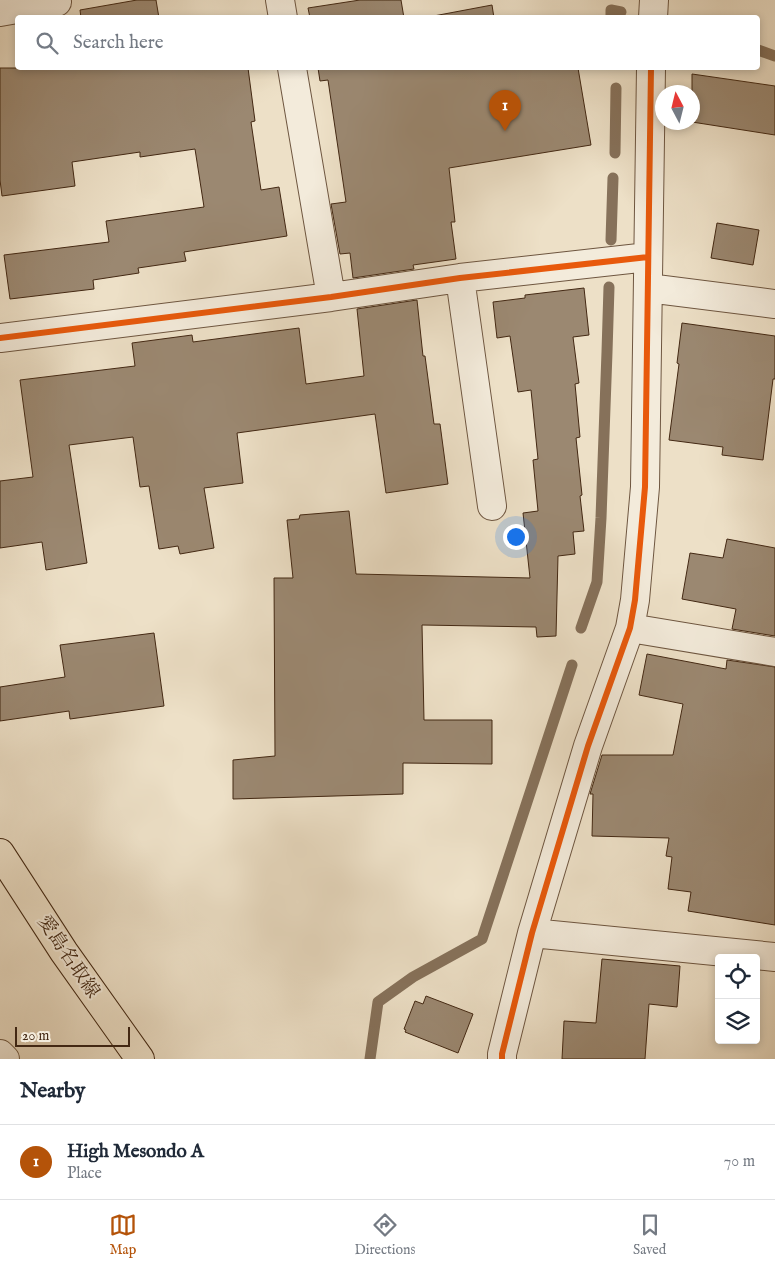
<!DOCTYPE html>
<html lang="en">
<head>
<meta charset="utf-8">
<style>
  :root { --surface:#fff; --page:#f6f6f7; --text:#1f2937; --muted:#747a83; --line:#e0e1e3; --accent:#b45309 }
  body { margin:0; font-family:"IM FELL English","Noto Serif JP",serif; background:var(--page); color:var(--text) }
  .controls { position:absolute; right:15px; bottom:15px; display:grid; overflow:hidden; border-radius:5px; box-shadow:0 2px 8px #0003 }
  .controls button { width:45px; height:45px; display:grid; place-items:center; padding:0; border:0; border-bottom:1px solid var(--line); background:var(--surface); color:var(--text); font:25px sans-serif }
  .compass { position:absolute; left:655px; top:85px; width:45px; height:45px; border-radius:50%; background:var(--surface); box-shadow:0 2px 8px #0003; rotate:353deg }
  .scale { position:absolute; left:15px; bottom:12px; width:115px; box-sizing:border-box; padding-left:5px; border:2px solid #432813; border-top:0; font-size:14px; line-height:18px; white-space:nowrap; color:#432813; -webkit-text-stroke:4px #f3ebdb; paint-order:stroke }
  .you { position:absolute; left:515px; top:536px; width:18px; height:18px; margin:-12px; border:4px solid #fff; border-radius:50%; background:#1a73e8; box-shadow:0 0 0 8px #1a73e833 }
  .badge { display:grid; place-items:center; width:32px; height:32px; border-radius:50%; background:var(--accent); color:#fff; font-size:16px; font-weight:700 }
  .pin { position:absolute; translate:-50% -41px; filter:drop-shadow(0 1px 2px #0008) }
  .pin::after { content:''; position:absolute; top:26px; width:18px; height:15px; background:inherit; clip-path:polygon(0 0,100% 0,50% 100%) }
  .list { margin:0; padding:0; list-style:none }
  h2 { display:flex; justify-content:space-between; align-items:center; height:65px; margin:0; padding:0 20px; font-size:21px }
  h2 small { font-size:16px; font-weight:400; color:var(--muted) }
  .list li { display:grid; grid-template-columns:32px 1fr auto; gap:15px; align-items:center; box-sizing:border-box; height:75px; padding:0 20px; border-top:1px solid var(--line) }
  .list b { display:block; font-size:19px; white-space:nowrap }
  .list p { margin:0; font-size:16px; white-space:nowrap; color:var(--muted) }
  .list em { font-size:16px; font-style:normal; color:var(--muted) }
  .icon { flex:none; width:28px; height:28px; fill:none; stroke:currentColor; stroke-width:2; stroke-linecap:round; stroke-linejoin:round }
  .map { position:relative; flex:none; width:775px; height:1059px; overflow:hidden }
  .search { position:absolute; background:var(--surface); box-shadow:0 2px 8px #0003; left:15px; right:15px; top:15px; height:55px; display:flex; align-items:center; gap:12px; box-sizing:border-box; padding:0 18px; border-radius:5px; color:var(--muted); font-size:19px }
  .sheet { height:140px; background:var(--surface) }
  nav { display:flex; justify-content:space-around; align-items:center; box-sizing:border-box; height:70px; border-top:1px solid var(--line); background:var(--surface); font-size:14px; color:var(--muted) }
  nav a { display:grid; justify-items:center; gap:2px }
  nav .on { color:var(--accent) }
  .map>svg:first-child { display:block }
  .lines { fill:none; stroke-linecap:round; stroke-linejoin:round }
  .stream { stroke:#86715a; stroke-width:11 }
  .building { fill:#9b8871; stroke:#432813 }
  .minor-casing { stroke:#6e5640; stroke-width:30 }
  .major-casing { stroke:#432813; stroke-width:30 }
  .minor { stroke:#f3ebdb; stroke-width:28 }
  .major { stroke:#ede0c7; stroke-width:28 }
  .cycleway-casing { stroke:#f3ebdb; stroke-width:9 }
  .cycleway { stroke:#e8590c; stroke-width:6 }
  .labels { text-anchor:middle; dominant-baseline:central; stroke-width:4; stroke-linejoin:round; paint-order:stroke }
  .street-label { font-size:19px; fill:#432813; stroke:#f3ebdb }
</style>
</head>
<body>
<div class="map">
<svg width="775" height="1059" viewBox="0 0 775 1059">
  <rect width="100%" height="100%" fill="#ede0c7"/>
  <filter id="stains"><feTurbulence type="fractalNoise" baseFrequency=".004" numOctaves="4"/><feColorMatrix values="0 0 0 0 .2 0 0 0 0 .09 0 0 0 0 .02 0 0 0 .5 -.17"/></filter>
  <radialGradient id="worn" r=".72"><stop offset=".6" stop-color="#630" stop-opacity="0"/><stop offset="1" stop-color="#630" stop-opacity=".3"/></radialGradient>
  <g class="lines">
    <!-- stream -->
    <path class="stream" d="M611 18V10L621 12
      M758 50 775 56
      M615 153 616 88
      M611 240 613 178
      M581 628 597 582 601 518 607 352 609 287
      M370 1059 378 1002 413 977 482 939 572 665"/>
  </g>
  <!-- building -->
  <path class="building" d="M137 0H156L159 18H81L80 10Z
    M360 0H401L404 18H310L308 8Z
    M492 5 494 18H423Z
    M0 68H248L255 121 251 122 261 190 279 187 287 236 184 252 186 261 138 268 139 273 93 280 94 289 10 299 4 255 109 242 106 221 204 207 195 149 140 157V152L72 162 75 186 2 196 0 180Z
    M318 68H578L591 145 449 168 455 222H451L456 259 413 265 414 269 353 278 350 253 340 254 331 204 346 202 328 80 320 81Z
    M692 74 775 86V135L692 122Z
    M717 223 759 230 753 265 711 258Z
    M584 288 589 335 573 337 579 383 575 384 580 437 576 438 582 495 580 496 584 531 573 532 575 554 558 556 556 636 537 637 536 627 422 625 424 720H492V764L403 763V794L233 799V760L275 756 274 578H293L287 520 299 519 300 515 349 511 356 574 530 578 523 513 538 511 533 460 538 459 531 390 518 392 510 336 497 338 493 302 525 298V295Z
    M417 300 423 356H425L434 424H440L448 484 386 493 375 414 237 433 243 483 204 488 214 548 180 554 178 546 159 549 149 486 140 487 133 437 69 445 87 563 46 570 42 542 0 548V481L33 477 20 380 135 366 132 343 192 335 193 342 299 328 306 384 364 376 357 309Z
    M682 323 775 336V379H773L763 460 722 455 723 447 669 440 679 364 677 363Z
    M727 539 775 548V636L732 629 736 609 682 599 690 553 723 558Z
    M154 633 164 706 70 719 69 711 0 721V687L65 677 60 645Z
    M647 654 726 669 727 660 775 667V925L688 911 691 892 668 889 672 857 666 856 669 838 592 836 593 794H590L602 755H673L683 704 639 695Z
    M602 959 680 966 677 1007 649 1004 645 1059H562L564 1021 596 1023Z
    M426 996 473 1014 458 1053 405 1032 406 1030 404 1029 415 1001 423 1004Z"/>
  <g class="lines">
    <!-- minor casing -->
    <g class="minor-casing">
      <path id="minor" d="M280 0 283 18
        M0 12 57 2
        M653 18 654 0
        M292 68 331 297
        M460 278 492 506
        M648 288 775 304
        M0 338 331 297 460 278 648 257
        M630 628 775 652
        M532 933 775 957
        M0 1054 5 1059
        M502 1059V1054L532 933 588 746 630 628 635 600 645 487 651 68"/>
    </g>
    <!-- major casing -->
    <g class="major-casing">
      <path id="major" d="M0 853 64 952 140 1059"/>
    </g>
    <!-- minor -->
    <use href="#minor" class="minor"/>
    <!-- major -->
    <use href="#major" class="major"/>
    <!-- cycleway casing -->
    <g class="cycleway-casing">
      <path id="cycleway" d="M0 338 331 297 460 278 648 257
        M502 1059V1054L532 933 588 746 630 628 635 600 645 487 651 68"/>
    </g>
    <!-- cycleway -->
    <use href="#cycleway" class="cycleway"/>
  </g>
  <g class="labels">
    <!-- street labels -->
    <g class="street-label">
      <text transform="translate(68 957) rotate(56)">愛島名取線</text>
    </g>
  </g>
  <rect width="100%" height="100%" filter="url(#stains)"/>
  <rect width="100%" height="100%" fill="url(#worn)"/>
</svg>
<div class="controls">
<button><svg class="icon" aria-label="locate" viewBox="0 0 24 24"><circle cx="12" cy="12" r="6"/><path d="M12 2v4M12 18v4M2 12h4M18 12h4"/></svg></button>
<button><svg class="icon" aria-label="layers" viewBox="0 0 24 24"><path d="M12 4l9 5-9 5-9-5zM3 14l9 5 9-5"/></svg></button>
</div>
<svg class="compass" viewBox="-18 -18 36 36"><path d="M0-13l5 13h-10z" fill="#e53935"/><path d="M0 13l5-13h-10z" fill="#747a83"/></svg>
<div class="scale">20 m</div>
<div class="you"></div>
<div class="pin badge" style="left:505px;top:131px">1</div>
<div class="search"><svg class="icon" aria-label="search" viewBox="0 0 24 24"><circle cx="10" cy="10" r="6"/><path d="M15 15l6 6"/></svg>Search here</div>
</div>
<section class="sheet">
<h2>Nearby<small></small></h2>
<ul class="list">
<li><span class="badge">1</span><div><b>High Mesondo A</b><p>Place</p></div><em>70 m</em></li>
</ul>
</section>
<nav>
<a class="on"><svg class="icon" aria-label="map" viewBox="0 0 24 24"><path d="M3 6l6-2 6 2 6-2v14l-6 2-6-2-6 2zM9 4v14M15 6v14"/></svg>Map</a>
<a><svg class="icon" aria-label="directions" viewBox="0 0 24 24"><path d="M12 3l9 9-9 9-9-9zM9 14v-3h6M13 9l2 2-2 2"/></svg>Directions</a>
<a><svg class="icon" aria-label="saved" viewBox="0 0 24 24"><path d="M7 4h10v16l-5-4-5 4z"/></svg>Saved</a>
</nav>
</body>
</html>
